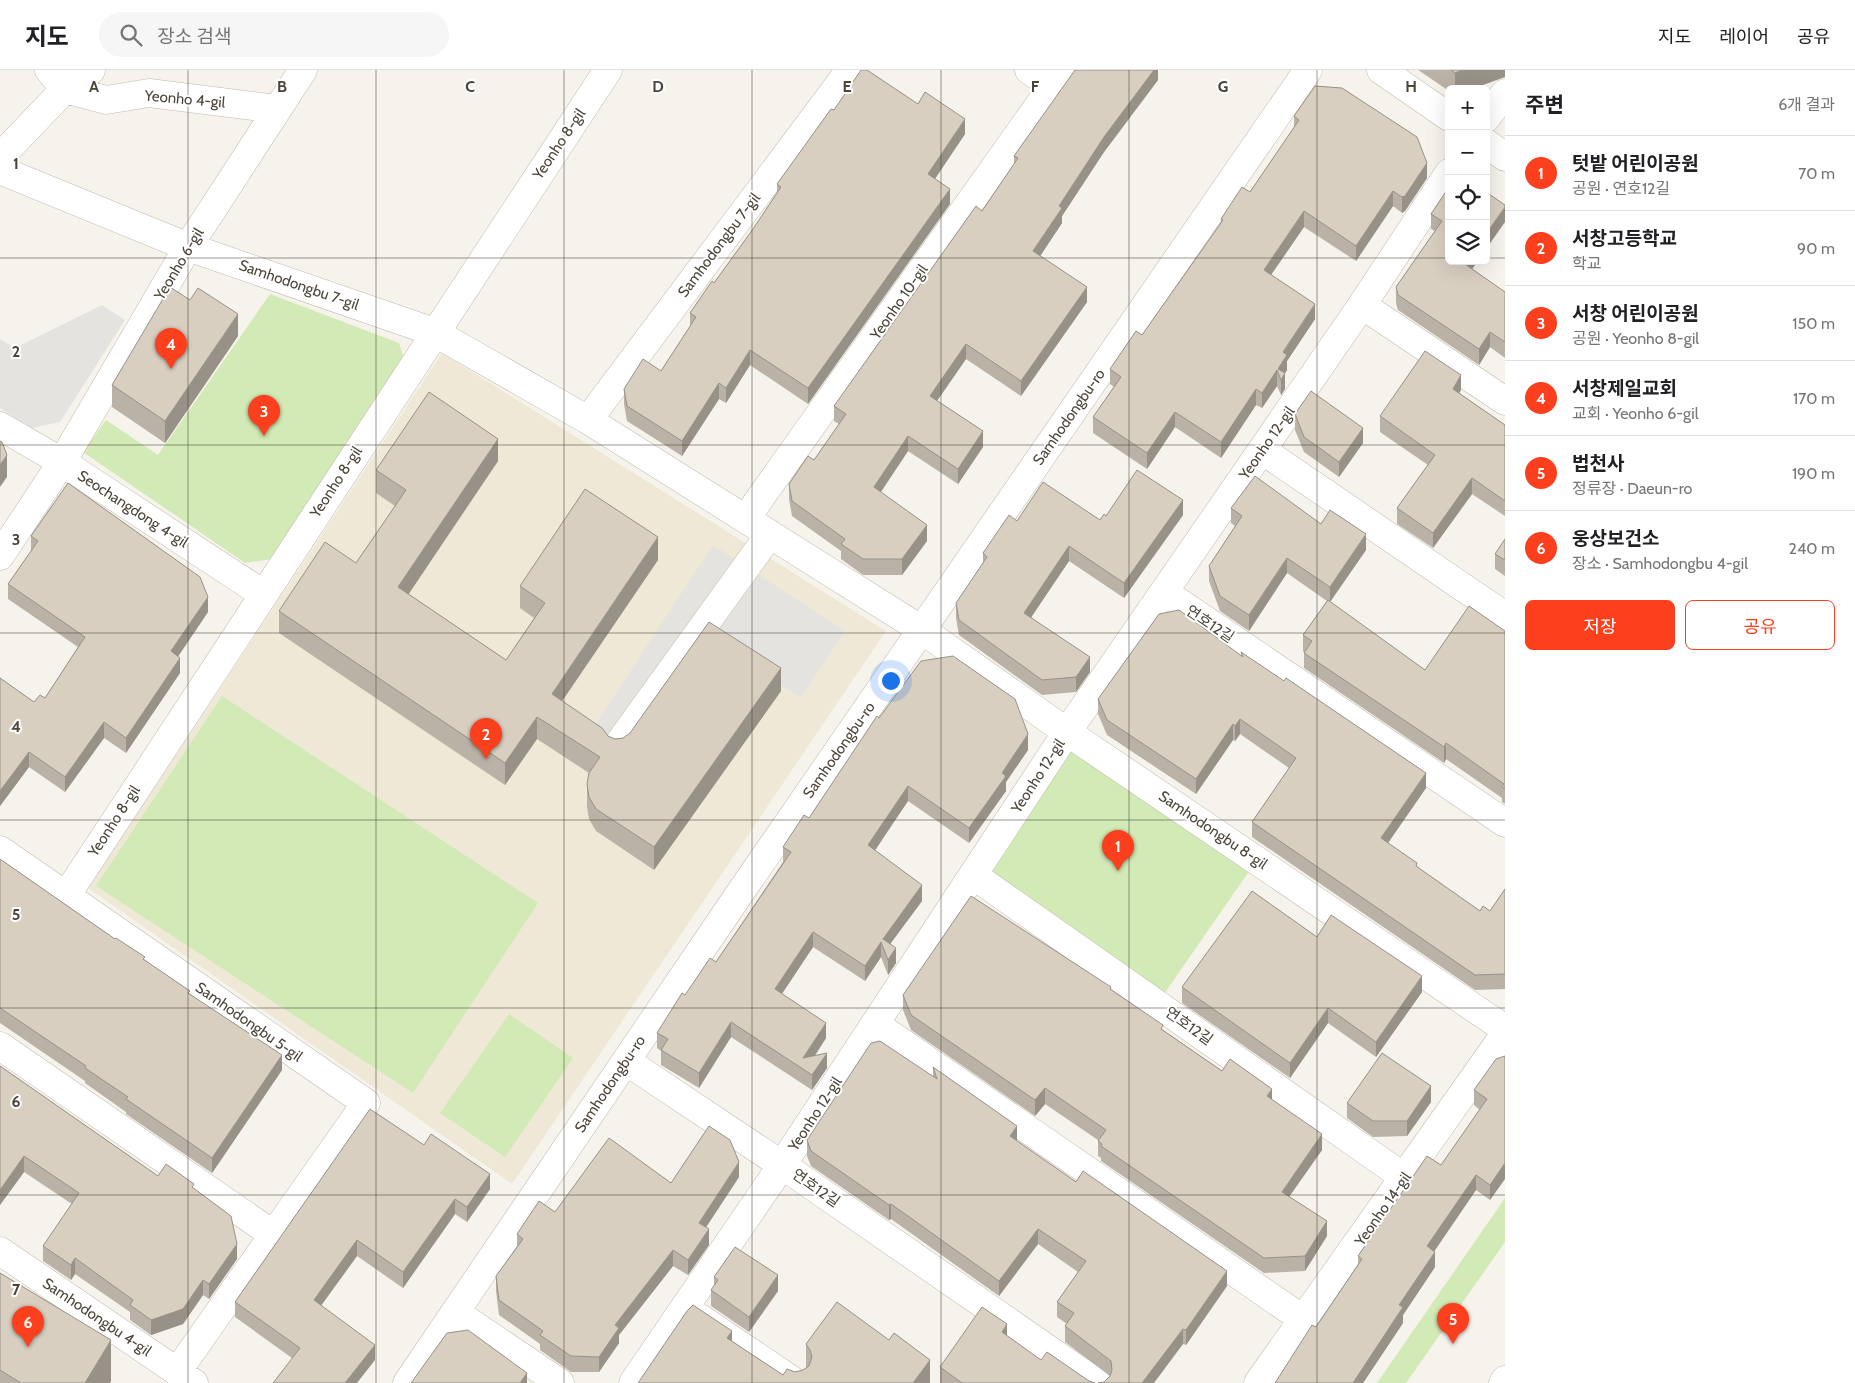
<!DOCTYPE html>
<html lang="ko">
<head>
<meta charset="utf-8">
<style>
  :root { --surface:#fff; --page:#f6f6f6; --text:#202124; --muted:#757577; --line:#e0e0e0; --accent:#fc3f1d }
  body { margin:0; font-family:Cabin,"Noto Sans KR",sans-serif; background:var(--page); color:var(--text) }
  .controls { position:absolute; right:15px; top:15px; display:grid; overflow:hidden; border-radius:8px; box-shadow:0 5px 20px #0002 }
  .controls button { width:45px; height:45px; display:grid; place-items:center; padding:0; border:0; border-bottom:1px solid var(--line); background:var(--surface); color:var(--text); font:25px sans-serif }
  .you { position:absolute; left:890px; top:610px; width:18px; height:18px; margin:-12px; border:4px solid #fff; border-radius:50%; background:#1a73e8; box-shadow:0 0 0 8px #1a73e833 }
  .badge { display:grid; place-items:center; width:32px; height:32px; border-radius:50%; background:var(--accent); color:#fff; font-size:16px; font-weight:700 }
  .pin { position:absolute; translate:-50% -41px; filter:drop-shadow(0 1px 2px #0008) }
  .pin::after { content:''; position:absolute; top:26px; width:18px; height:15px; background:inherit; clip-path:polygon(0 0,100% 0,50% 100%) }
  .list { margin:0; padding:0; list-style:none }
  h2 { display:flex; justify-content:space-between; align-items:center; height:65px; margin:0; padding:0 20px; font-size:21px }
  h2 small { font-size:16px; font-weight:400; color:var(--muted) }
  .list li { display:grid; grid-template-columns:32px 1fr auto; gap:15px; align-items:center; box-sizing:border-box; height:75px; padding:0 20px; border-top:1px solid var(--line) }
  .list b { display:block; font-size:19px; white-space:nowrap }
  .list p { margin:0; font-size:16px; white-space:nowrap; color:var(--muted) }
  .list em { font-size:16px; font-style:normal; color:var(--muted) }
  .actions { display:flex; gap:10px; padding:15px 20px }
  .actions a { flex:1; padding:11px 0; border:1px solid var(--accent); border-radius:8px; text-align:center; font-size:18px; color:var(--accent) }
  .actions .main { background:var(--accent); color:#fff }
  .icon { flex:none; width:28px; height:28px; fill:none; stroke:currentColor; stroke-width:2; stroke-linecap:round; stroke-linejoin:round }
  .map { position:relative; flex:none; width:1505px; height:1313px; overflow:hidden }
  header { display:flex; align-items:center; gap:30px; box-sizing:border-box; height:70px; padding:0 25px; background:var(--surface); border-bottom:1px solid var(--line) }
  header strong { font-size:24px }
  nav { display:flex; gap:28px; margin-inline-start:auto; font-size:18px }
  .search { width:350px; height:45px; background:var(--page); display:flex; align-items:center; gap:12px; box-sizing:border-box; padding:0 18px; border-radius:28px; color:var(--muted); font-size:19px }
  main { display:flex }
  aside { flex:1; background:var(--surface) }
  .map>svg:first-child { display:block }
  .education { fill:#efe8d6 }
  .green { fill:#d2eab5 }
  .parking { fill:#e5e3e0 }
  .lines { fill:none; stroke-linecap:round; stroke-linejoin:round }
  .minor-casing { stroke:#c2bbae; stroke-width:29 }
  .minor { stroke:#fff; stroke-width:28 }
  .wall { fill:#bab2a6 }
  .shaded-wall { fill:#979187 }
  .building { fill:#d8cfc1; stroke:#979187 }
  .grid { fill:none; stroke:#4b4439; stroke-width:1; stroke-opacity:0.55 }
  .labels { text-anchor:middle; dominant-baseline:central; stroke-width:4; stroke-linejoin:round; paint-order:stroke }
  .street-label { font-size:15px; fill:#4b4439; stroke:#fff }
  .grid-label { font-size:16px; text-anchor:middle; font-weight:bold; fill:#4b4439; stroke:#fff; stroke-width:4; stroke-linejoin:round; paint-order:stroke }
</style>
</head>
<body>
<header>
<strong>지도</strong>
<div class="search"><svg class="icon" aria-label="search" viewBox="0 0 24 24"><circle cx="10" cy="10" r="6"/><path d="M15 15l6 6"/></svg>장소 검색</div>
<nav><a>지도</a><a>레이어</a><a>공유</a></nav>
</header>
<main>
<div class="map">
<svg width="1505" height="1313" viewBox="0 0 1505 1313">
  <rect width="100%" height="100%" fill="#f6f3ec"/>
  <!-- education -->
  <path class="education" d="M442 283 886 561 512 1114 88 818Z"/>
  <!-- green -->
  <path class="green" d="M270 224 399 273 405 292 272 489 245 493 83 382 106 350 158 385Z
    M222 626 538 833 413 1023 96 816Z
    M1073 678 1250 800 1164 924 986 801Z
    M509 944 573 988 505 1087 440 1043Z
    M1505 1128V1172L1406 1313H1377Z"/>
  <!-- parking -->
  <path class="parking" d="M102 235 125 250 60 352 32 358 0 338V269L15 278Z
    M713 475 845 561 801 628 691 557 615 672 593 658Z"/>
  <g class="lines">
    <!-- minor casing -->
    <g class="minor-casing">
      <path id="minor" d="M49 0 65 19 106 30 149 23 276 39
        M1029 0 1053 17
        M1381 0 1449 47
        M1486 48 1505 23
        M1486 73 1505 87
        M0 87 65 19 91 0
        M0 100 188 177 434 262 588 350 922 560 1067 662 1505 959
        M1362 235 1505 331
        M588 350 850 0
        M0 356 62 392 263 524
        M1262 380 1505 546
        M746 448 1064 0
        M0 486 62 392 188 177 303 0
        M1164 522 1505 753
        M617 676 770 464
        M0 780 366 1033 177 1302
        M973 805 1405 1108
        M66 826 608 0
        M875 954 1304 1250
        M0 976 274 1165
        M626 991 782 1095 1097 1313
        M0 1181 194 1313
        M455 1242 560 1313
        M700 1248 796 1313
        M407 1313 742 820 1308 0
        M633 1313 782 1095 1067 662 1362 235 1449 103
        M1258 1313 1505 964
        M1503 1313 1505 1310"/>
    </g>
    <!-- minor -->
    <use href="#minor" class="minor"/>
  </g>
  <!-- wall -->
  <path class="wall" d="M1158 0V10L1104 82 1062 146V153L1040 186 1087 232 1021 326 966 289 937 331 983 377 958 414 908 381 881 422 927 471 902 505H863L841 489V481L792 446 789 429V414L814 390 839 354 834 351V336L982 141 1014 94V86Z
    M1418 0H1505L1499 8 1472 19H1449V21Z
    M918 34 965 64 935 109 950 134 808 334 750 295 726 333 719 329 682 386 627 351 624 334V319L661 301 690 256V243L714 213 753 159 777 123V114L834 40Z
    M1294 46 1427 108 1405 141 1402 143 1393 136 1356 191 1304 157 1271 205 1315 249 1287 291V300L1285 303V319L1281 325 1277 316 1262 338 1256 335 1221 388 1175 357 1147 399 1093 363V347L1114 317 1110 314V299L1142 265 1221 153V149L1250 122 1294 58Z
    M1449 117 1472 199 1505 222V288L1490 277 1479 295 1398 240 1396 233V217L1435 161 1431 159V144Z
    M238 266 165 373 112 337V315Z
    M1461 320 1459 323 1505 355V446L1472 424 1433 478 1397 454V438L1428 395 1380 362V346Z
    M1295 344 1363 373 1339 407 1304 382 1295 360Z
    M498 391 408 524 506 590 534 548 520 538V516L658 490 562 631 608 666 615 669 623 668 781 621 654 800 596 761 589 749 587 737V714L589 703 537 669 505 715 279 563V541L356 493 395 436 376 423V400Z
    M1231 438 1321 454 1366 480 1330 532 1425 600 1505 561V734L1502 732V728L1446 689 1444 693 1304 598V582L1303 581V565L1327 531 1287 503 1249 561 1220 541 1209 511V496L1235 456 1231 453Z
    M1183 445 1124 528 1069 491 1031 547 1090 602 1076 622 1042 625 959 565 956 548V533L983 494V483L1017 451 1100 450 1106 446Z
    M31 466 208 542 178 586 180 603 126 683 104 668 65 722 29 697 0 736V608L34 632 45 628 78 577 8 529V514L31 481Z
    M1505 469V506L1495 499V484Z
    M1241 582 1426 718 1388 773 1417 797 1480 841H1490L1505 819V919L1475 920 1252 767V752L1289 698 1240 664 1235 671 1233 670 1196 724 1107 665 1098 644V629L1241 586Z
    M879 648 1028 680 1006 712V721L969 773 908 731 874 780 922 831 890 874 896 893 888 905 881 887 865 911 813 877 782 924 826 968 815 986 827 998 812 1020 731 967 699 1018 661 995V981L657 978V963L685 925 716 892 783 792V777L809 748Z
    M0 789 145 890 190 924 282 1000 212 1103 126 1044V1042L85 1013V1011L0 953Z
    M1317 867 1422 922 1376 987 1328 953 1290 1008 1182 933V917Z
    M1111 920 1163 960 1222 1001 1272 1030 1322 1080 1289 1126 1327 1166 1305 1201 1264 1203 1101 1091V1088L1098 1086V1070L1045 1034 1035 1046 911 960 903 940V925Z
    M1505 986 1490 1130 1476 1120 1434 1181 1435 1197 1403 1245V1253L1363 1313H1275L1316 1257 1358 1194V1186L1441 1095 1480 1040 1474 1035V1020Z
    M0 996 158 1106 194 1119 237 1189 209 1229 203 1225 183 1254 151 1265 130 1250V1242L75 1204 71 1210 43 1191V1176L72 1134 24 1102 0 1135Z
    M933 997 1017 1071 1227 1216 1186 1275 1183 1274 1104 1312 1110 1306 1065 1272V1256L1067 1254 1057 1247V1232L1078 1202 1038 1174 999 1226 891 1149 889 1150 811 1096 807 1086V1070L933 1006Z
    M1431 1032 1407 1066 1373 1067 1347 1048V1033Z
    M424 1075 490 1119 467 1152 455 1144 403 1218 357 1186 321 1236 375 1290 292 1288 235 1247V1232Z
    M739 1107 706 1157 709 1175 688 1205 673 1196 619 1265V1273L599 1302H571L540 1280V1274L499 1245 496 1221V1206L517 1177V1164L555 1142 671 1113Z
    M0 1203 111 1311 110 1313H0Z
    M714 1207 778 1221 749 1262 711 1236V1220L714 1216Z
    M1007 1266 1041 1290 1089 1311 1095 1313H940V1297Z
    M732 1271 783 1305 803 1300 806 1298V1274L930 1313H638Z"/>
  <!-- shaded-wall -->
  <path class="shaded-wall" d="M1154 0H1158V10L1104 82 1062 146V153L1033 197V181L1059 136 1104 67Z
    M1462 0H1505V7L1472 19H1455V3Z
    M965 49V64L928 119V104Z
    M1427 93V108L1405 141 1402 143V127Z
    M950 119V134L808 334V318Z
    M1393 121V136L1356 191V176Z
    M1505 137V152L1486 179V164Z
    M1304 141V157L1264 215V200Z
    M1467 191H1478L1465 209V194Z
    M1087 217V232L1021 326V311Z
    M1315 234V249L1287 291V300L1281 310 1278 299 1283 282Z
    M238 244V266L165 373V351Z
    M1490 262V277L1479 295V279Z
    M966 274V289L930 341V326Z
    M750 280V295L726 333V318Z
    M1277 300V316L1262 338V323Z
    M1285 303V319L1281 325V310Z
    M1461 305V320L1453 334V319Z
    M719 313V329L682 386V371Z
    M1256 319V335L1221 388V372Z
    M1175 342V357L1147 399V383Z
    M1363 358V373L1339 407V392Z
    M983 361V377L958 414V399Z
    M908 366V381L874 432V417Z
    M498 369V391L398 540V517Z
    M7 385V407L0 417V395Z
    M1472 408V424L1433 478V463Z
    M1183 430V445L1124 528V513Z
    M927 455V471L902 505V489Z
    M1366 464V480L1330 532V517Z
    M658 467V490L552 646V624Z
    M1069 476V491L1024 558V543Z
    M1287 488V503L1249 561V545Z
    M208 527V542L171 597V581Z
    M1090 587V602L1076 622V607Z
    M180 588V603L126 683V668Z
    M781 598V621L654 800V777Z
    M537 647V669L505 715V693Z
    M1240 649V664L1235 671V656Z
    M104 652V668L65 722V707Z
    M1233 654V670L1196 724V709Z
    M1028 664V680L1006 712V721L969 773V758L1002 703Z
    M1446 673V689L1444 693V677Z
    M29 682V697L0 736V721Z
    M1426 703V718L1381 783V768Z
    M908 716V731L868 791V775Z
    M922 815V831L885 881 883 869Z
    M813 862V877L775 934V919Z
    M881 872V887L865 911V896Z
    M896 878V893L888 905V890Z
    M1422 906V922L1376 987V972Z
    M1328 938V953L1290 1008V993Z
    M731 952V967L699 1018V1003Z
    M826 953V968L805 1000 803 988Z
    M827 983V998L812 1020V1005Z
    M282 985V1000L212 1103V1088Z
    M1431 1016V1032L1407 1066V1051Z
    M1045 1018V1034L1035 1046V1030Z
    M1272 1019V1034L1267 1026Z
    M1017 1056V1071L1010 1066Z
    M1322 1064V1080L1282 1137V1122Z
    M24 1086V1102L0 1135V1120Z
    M739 1092V1107L699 1168V1153Z
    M1505 1093V1109L1490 1130V1115Z
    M490 1104V1119L467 1152V1137Z
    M1476 1105V1120L1427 1192V1176Z
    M455 1129V1144L403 1218V1202Z
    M891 1134V1149L889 1150V1135Z
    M1327 1151V1166L1305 1201V1186Z
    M709 1159V1175L688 1205V1190Z
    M1038 1159V1174L999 1226V1211Z
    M357 1170V1186L314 1245V1230Z
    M237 1174V1189L209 1229V1214Z
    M673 1180V1196L619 1265V1273L599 1302V1287L615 1255Z
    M1435 1182V1197L1403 1245V1253L1363 1313H1353L1399 1235Z
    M75 1188V1204L71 1210V1195Z
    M1227 1201V1216L1186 1275V1260Z
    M778 1205V1221L749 1262V1247Z
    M203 1210V1225L183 1254 151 1265V1250Z
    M1007 1254V1270L1002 1262Z
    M1183 1259V1274L1154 1313H1142Z
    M732 1261V1288L727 1268Z
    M111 1270V1311L110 1313H85Z
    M375 1275V1290L357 1313H345Z
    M930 1290V1313H913Z
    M527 1303V1313H520Z"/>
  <!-- building -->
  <path class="building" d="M861 0H867L918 34 925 22 965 49 928 104 950 119 808 318 750 280 726 318 719 313 682 371 627 336 624 319 643 289 661 301 696 247 690 243 712 211 714 213 753 159 781 117 777 114 831 39 834 40Z
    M1075 0H1154L1104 67 1059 136 1062 138 1033 181 1087 217 1021 311 966 274 930 326 983 361 958 399 908 366 874 417 927 455 902 489H863L841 474 845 469 792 431 789 414 808 386 814 390 846 344 834 336 976 136 982 141 1018 88 1014 86Z
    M1451 0H1462L1455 3Z
    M1315 16 1342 18 1417 67 1427 93 1405 126 1402 127 1393 121 1356 176 1304 141 1264 200 1315 234 1283 282 1287 285 1278 299 1285 303 1281 310 1277 300 1262 323 1256 319 1221 372 1175 342 1147 383 1093 347 1121 307 1110 299 1136 261 1142 265 1223 150 1221 149 1242 117 1250 122 1299 50 1294 46Z
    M1449 117V191H1467L1465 194 1505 222V272L1490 262 1479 279 1398 225 1396 217 1442 151 1431 144Z
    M1486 122 1505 135V137L1486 164Z
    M170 217 190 230 198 218 238 244 165 351 112 315Z
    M1425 281 1461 305 1453 319 1505 355V431L1472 408 1433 463 1397 438 1435 385 1380 346Z
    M1311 321 1363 358 1339 392 1304 367 1295 344Z
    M429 322 498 369 398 517 506 590 545 533 520 516 585 419 658 467 552 624 602 658 608 666 615 669 623 668 630 663 709 552 781 598 654 777 596 739 589 727 587 714 589 703 600 687 537 647 505 693 279 541 325 472 356 493 406 420 376 400Z
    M0 371 2 372 7 385 0 395Z
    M1137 400 1183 430 1124 513 1069 476 1024 543 1090 587 1076 607 1042 610 959 550 956 533 987 487 983 483 1009 445 1017 451 1043 412 1100 450 1104 444 1106 446Z
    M1255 406 1321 454 1330 440 1366 464 1330 517 1287 488 1249 545 1220 526 1209 496 1242 446 1231 438Z
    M68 413 200 507 208 527 171 581 180 588 126 668 104 652 65 707 29 682 0 721V608L34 632 40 625 45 628 85 567 8 514 38 471 31 466Z
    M1505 469V490L1495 484Z
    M1328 530 1425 600 1469 536 1505 561V719L1502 717 1504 714 1446 673 1444 677 1304 583 1312 571 1303 565Z
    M1179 540 1243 587 1241 582 1284 611 1286 608 1426 703 1381 768 1417 793 1416 796 1480 841 1483 836 1490 841 1505 819V904L1475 905 1252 752 1296 688 1240 649 1235 656 1233 654 1196 709 1107 650 1098 629 1159 544Z
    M953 586 1015 629 1028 664 1002 703 1006 706 969 758 908 716 868 775 922 815 883 869 896 878 888 890 881 872 865 896 813 862 775 919 826 953 803 988 827 983 812 1005 731 952 699 1003 661 980 668 969 657 963 682 923 685 925 710 888 716 892 791 782 783 777 804 745 809 748 877 646 879 648 921 591Z
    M0 789 115 869 116 868 145 887 143 889 190 921 188 923 282 985 212 1088 126 1029 128 1027 85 998 86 996 0 938Z
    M1252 821 1317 867 1331 845 1422 906 1376 972 1328 938 1290 993 1182 917Z
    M971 826 1111 917 1110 919 1163 955 1161 959 1222 1001 1230 989 1272 1019 1267 1026 1322 1064 1282 1122 1327 1151 1305 1186 1264 1188 1101 1076 1102 1074 1098 1071 1106 1060 1045 1018 1035 1030 911 945 903 925Z
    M880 971 937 1009 933 997 1017 1056 1010 1066 1076 1112 1083 1101 1227 1201 1186 1260 1183 1259 1142 1313H1098L1104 1312 1110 1306 1112 1300 1111 1291 1065 1256 1074 1243 1057 1232 1086 1191 1038 1159 999 1211 891 1134 889 1135 811 1081 807 1070 871 973Z
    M1382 983 1431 1016 1407 1051H1373L1347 1033Z
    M1505 986V1093L1490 1115 1476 1105 1427 1176 1435 1182 1399 1235 1403 1237 1353 1313H1275L1312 1255 1316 1257 1362 1189 1358 1186 1427 1086 1441 1095 1487 1029 1474 1020 1496 989Z
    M0 996 158 1106 166 1094 194 1114 192 1117 231 1146 237 1174 209 1214 203 1210 183 1239 151 1250 130 1235 133 1230 75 1188 71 1195 43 1176 79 1123 24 1086 0 1120Z
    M370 1039 424 1075 431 1064 490 1104 467 1137 455 1129 403 1202 357 1170 314 1230 375 1275 345 1313H273L300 1278 235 1232Z
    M709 1056 730 1070 739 1092 699 1153 709 1159 688 1190 673 1180 615 1255 619 1258 599 1287 571 1286 540 1265 543 1261 499 1230 496 1206 523 1169 517 1164 539 1131 555 1142 609 1068 671 1113Z
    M735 1177 778 1205 749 1247 711 1220 718 1210 714 1207Z
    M0 1203 111 1270 85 1313H21L0 1300Z
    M837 1232 889 1270 894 1263 930 1290 913 1313H638L687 1241 693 1235 732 1261 727 1268 783 1305 787 1299 795 1302 803 1300 809 1296 812 1287 810 1280 806 1274Z
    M982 1237 1007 1254 1002 1262 1041 1290 1047 1282 1089 1311 1095 1313H962L940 1297Z
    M468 1260 527 1303 520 1313H411L447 1263Z"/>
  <!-- grid -->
  <path class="grid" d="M188 0V1313M376 0V1313M564 0V1313M752 0V1313M941 0V1313M1129 0V1313M1317 0V1313M0 188H1449M1486 188H1505M0 375H1505M0 563H1505M0 750H1505M0 938H1505M0 1125H1505"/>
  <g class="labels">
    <!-- street labels -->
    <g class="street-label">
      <text transform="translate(185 29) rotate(5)">Yeonho 4-gil</text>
      <text transform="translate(559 74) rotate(-56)">Yeonho 8-gil</text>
      <text transform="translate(719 175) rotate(-53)">Samhodongbu 7-gil</text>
      <text transform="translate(179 194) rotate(-59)">Yeonho 6-gil</text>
      <text transform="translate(299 215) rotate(19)">Samhodongbu 7-gil</text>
      <text transform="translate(899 232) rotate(-55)">Yeonho 10-gil</text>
      <text transform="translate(1069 347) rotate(-55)">Samhodongbu-ro</text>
      <text transform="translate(1267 373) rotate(-55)">Yeonho 12-gil</text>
      <text transform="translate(336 412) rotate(-57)">Yeonho 8-gil</text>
      <text transform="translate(133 439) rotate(33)">Seochangdong 4-gil</text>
      <text transform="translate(1210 554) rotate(34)">연호12길</text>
      <text transform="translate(839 680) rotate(-55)">Samhodongbu-ro</text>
      <text transform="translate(1038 706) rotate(-57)">Yeonho 12-gil</text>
      <text transform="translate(114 751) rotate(-57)">Yeonho 8-gil</text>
      <text transform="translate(1213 760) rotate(34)">Samhodongbu 8-gil</text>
      <text transform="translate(249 952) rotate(35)">Samhodongbu 5-gil</text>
      <text transform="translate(1189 956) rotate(35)">연호12길</text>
      <text transform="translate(610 1014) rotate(-56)">Samhodongbu-ro</text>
      <text transform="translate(815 1044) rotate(-57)">Yeonho 12-gil</text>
      <text transform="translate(816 1118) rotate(35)">연호12길</text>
      <text transform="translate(1383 1139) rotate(-55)">Yeonho 14-gil</text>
      <text transform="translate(97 1247) rotate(34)">Samhodongbu 4-gil</text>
    </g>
  </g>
  <g class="grid-label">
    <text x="94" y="22">A</text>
    <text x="282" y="22">B</text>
    <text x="470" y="22">C</text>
    <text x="658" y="22">D</text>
    <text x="847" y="22">E</text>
    <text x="1035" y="22">F</text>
    <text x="1223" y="22">G</text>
    <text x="1411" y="22">H</text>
    <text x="16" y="99">1</text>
    <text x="16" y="287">2</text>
    <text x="16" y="475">3</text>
    <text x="16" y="662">4</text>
    <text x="16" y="850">5</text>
    <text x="16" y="1037">6</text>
    <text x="16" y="1225">7</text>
  </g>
</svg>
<div class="controls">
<button>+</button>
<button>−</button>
<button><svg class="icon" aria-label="locate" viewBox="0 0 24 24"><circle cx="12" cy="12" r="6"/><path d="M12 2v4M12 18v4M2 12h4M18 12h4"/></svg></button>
<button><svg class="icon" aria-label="layers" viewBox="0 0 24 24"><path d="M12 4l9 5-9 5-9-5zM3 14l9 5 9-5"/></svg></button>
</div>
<div class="you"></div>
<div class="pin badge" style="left:1118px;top:801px">1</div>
<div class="pin badge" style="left:486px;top:689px">2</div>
<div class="pin badge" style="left:264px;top:366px">3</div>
<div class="pin badge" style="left:171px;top:299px">4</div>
<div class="pin badge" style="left:1453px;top:1274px">5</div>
<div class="pin badge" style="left:28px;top:1277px">6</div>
</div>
<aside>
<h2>주변<small>6개 결과</small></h2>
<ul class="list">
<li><span class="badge">1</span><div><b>텃밭 어린이공원</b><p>공원 · 연호12길</p></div><em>70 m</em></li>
<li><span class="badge">2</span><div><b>서창고등학교</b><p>학교</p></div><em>90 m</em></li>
<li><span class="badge">3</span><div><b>서창 어린이공원</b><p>공원 · Yeonho 8-gil</p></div><em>150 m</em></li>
<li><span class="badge">4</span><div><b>서창제일교회</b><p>교회 · Yeonho 6-gil</p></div><em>170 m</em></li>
<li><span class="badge">5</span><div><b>법천사</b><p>정류장 · Daeun-ro</p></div><em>190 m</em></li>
<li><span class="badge">6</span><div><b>웅상보건소</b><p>장소 · Samhodongbu 4-gil</p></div><em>240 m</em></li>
</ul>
<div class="actions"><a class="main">저장</a><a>공유</a></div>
</aside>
</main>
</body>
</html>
